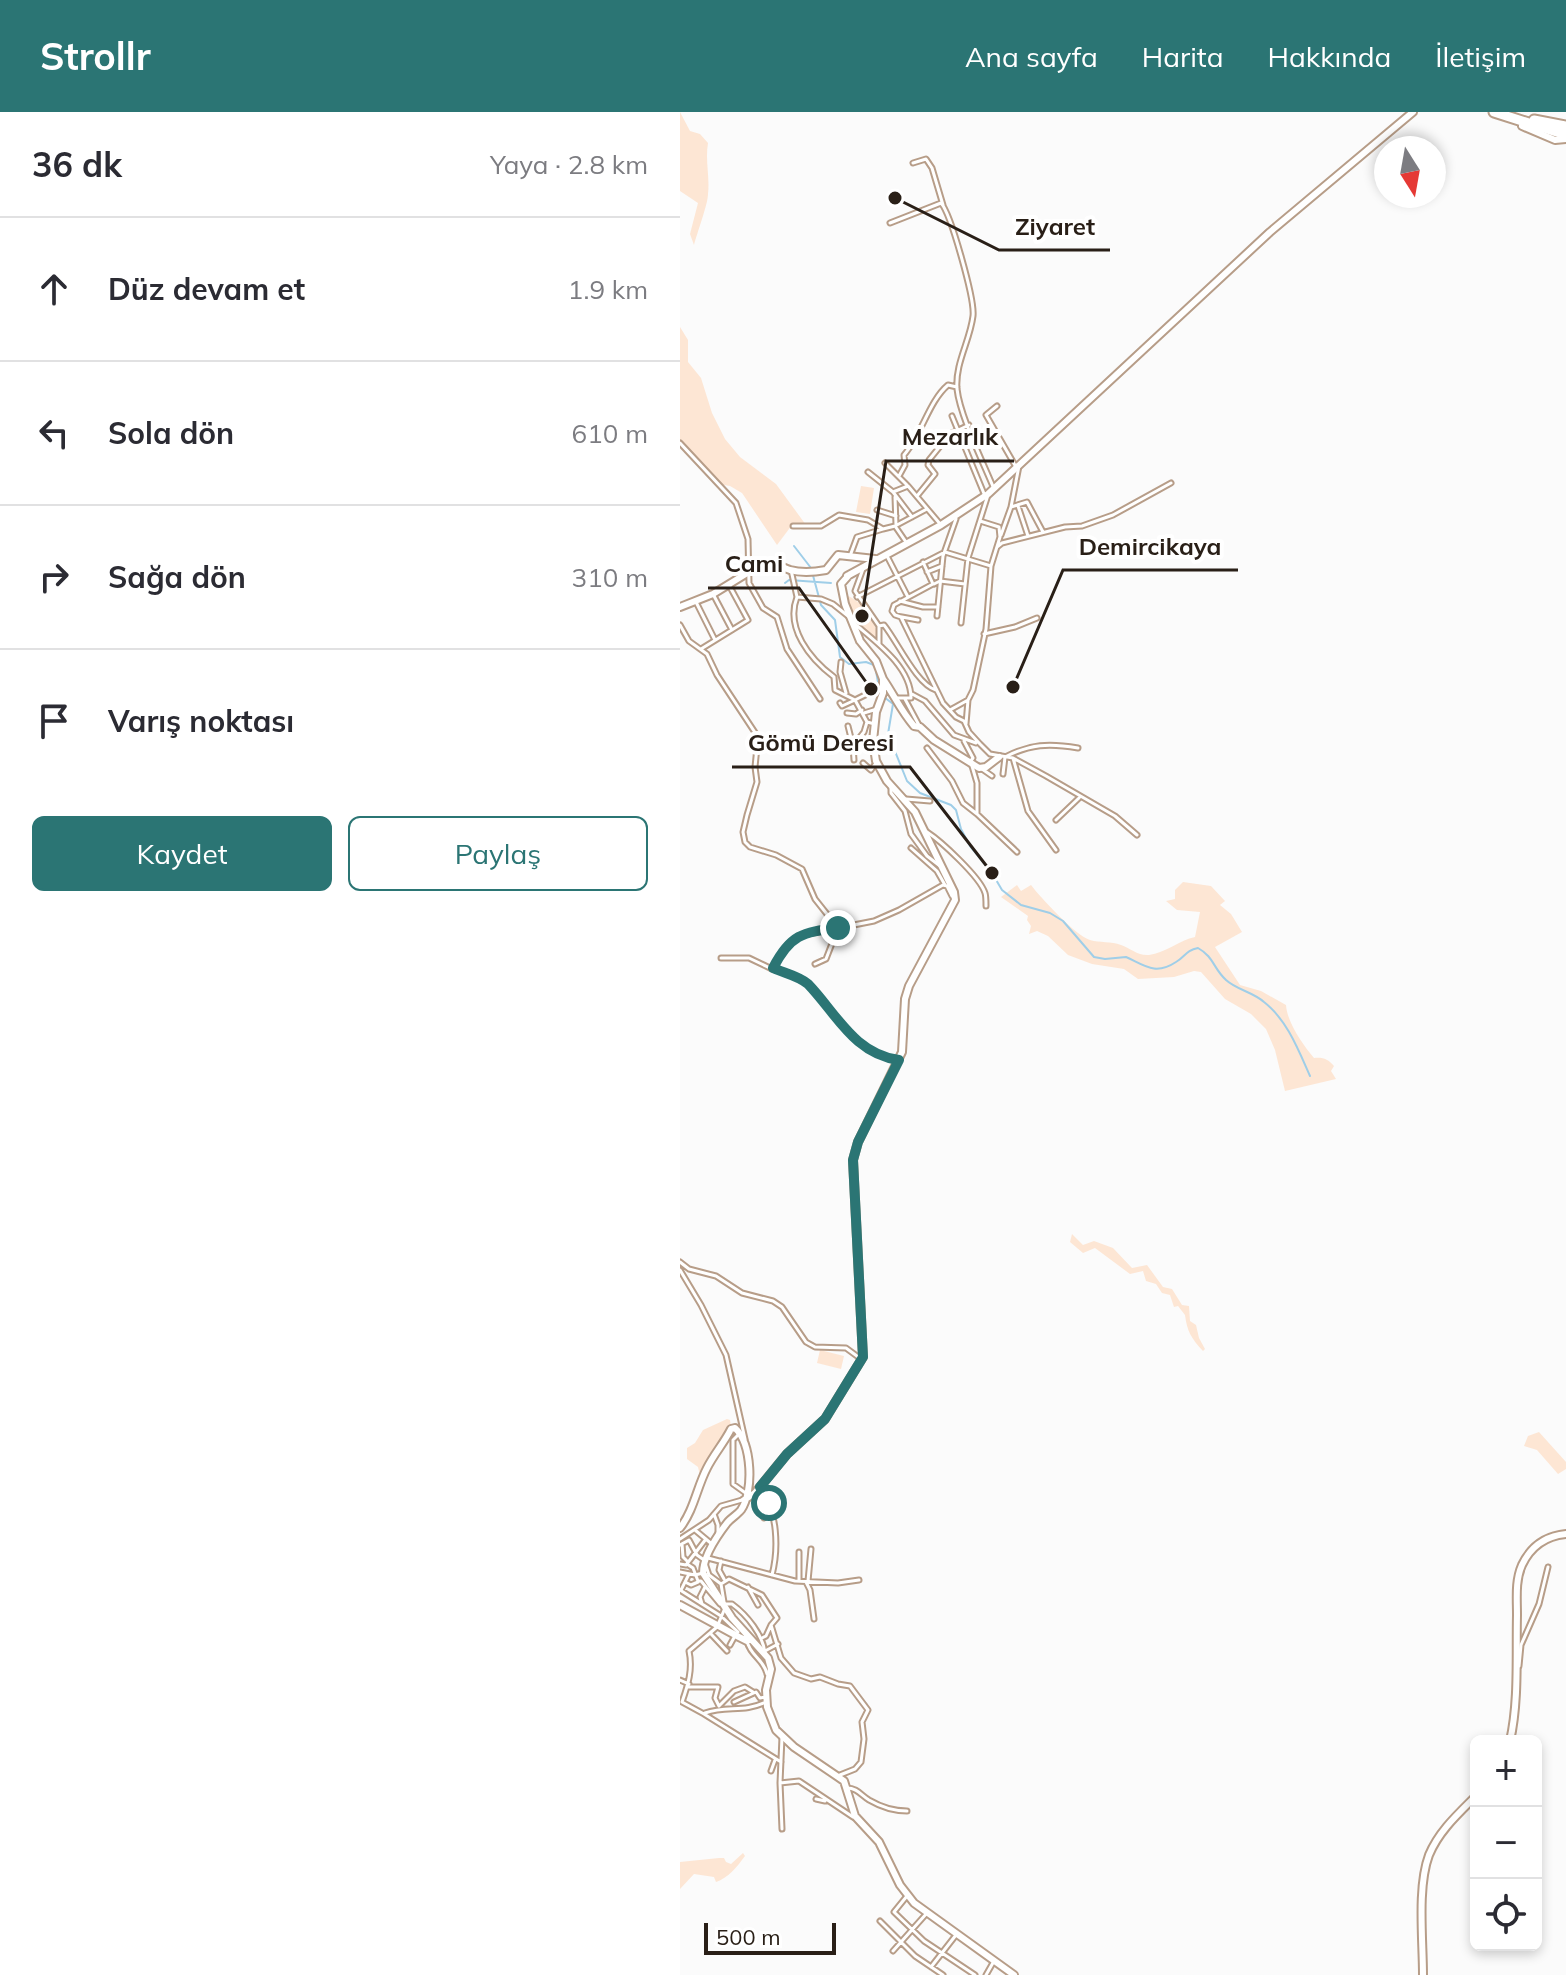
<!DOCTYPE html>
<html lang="tr">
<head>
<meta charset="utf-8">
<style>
  :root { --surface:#fff; --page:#f2f2f3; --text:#2b2b33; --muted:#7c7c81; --line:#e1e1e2; --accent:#2b7574 }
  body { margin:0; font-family:Mulish,sans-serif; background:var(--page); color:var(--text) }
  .controls { position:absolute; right:24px; bottom:24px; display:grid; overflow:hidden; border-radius:12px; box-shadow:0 4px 12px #0003 }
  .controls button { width:72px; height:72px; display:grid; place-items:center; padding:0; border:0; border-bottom:2px solid var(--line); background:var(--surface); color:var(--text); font:40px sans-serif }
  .compass { position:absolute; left:694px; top:24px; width:72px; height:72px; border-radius:50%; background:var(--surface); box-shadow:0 4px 12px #0003; rotate:169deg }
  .scale { position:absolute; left:24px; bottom:20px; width:132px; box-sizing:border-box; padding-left:8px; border:4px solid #291f17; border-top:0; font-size:22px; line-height:28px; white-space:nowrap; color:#291f17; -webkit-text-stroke:6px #fff; paint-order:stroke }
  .stop { position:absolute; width:24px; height:24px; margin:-18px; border:6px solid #2b7574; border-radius:50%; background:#fff }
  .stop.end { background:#2b7574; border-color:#fff; box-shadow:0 2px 8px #0008 }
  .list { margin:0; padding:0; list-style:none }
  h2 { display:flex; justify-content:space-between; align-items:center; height:104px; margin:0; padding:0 32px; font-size:34px }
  h2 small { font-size:26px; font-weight:400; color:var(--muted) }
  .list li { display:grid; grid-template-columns:52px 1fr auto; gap:24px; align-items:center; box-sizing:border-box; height:144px; padding:0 32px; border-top:2px solid var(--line) }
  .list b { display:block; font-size:30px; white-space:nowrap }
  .list em { font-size:26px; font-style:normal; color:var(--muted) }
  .actions { display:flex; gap:16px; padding:24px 32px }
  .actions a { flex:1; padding:18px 0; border:2px solid var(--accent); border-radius:12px; text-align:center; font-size:28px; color:var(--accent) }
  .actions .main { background:var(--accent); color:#fff }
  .icon { flex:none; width:44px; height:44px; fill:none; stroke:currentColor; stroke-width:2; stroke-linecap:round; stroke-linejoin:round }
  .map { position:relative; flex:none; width:886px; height:1863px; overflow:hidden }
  header { display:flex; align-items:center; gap:48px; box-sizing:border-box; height:112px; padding:0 40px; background:var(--accent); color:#fff }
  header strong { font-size:38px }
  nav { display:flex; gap:44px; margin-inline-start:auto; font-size:28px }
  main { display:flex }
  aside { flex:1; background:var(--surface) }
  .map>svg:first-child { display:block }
  .green { fill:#fde6d4 }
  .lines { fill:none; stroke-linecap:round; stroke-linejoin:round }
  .stream { stroke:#9fcee8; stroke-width:2 }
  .street-casing { stroke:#b79d88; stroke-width:7 }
  .secondary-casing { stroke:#b79d88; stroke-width:10 }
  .highway-casing { stroke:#b79d88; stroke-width:13 }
  .street { stroke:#fff; stroke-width:3 }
  .secondary { stroke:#fff; stroke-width:6 }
  .highway { stroke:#fff; stroke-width:9 }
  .route { stroke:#2b7574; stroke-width:10 }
  .leader { fill:none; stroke:#291f17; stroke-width:3 }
  .callout-dot { fill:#291f17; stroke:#fff; stroke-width:3 }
  .callout-label { font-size:24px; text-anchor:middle; font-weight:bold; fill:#291f17; stroke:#fff; stroke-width:8; stroke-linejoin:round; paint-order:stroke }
</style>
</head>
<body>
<header>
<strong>Strollr</strong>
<nav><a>Ana sayfa</a><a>Harita</a><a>Hakkında</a><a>İletişim</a></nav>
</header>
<main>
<aside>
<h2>36 dk<small>Yaya · 2.8 km</small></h2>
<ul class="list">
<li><svg class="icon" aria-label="ahead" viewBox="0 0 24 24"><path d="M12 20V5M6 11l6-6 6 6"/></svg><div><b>Düz devam et</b></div><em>1.9 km</em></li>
<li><svg class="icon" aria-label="left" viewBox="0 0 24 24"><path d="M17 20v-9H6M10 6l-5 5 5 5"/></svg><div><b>Sola dön</b></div><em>610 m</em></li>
<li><svg class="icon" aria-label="right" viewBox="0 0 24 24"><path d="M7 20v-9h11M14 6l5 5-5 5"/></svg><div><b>Sağa dön</b></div><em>310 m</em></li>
<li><svg class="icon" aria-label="arrive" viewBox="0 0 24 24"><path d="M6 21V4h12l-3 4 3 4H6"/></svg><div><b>Varış noktası</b></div></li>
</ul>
<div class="actions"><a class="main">Kaydet</a><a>Paylaş</a></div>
</aside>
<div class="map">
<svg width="886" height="1863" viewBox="0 0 886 1863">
  <rect width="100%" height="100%" fill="#fbfbfb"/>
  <!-- green -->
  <path class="green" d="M0 0 10 19 20 22 28 31C25 49 30 65 28 82 28 92 17 121 14 133L10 122 18 91 0 79Z
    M0 215 8 228V250L21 266 32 301 45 327 60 345 96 372 126 413H112L97 433 62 381 50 374 38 372 13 346 0 327Z
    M181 374 194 376 190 402 176 400Z
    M164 482C184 491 196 505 198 528L195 529 178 514Z
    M503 770 531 774 545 789 540 793 551 802 562 820 535 835 560 873 581 879 606 893C607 910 623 933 634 946 643 945 648 947 654 954L651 959 656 967 605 979 595 938 586 917 571 902 545 887 521 860 514 859 494 865 458 867 444 857 412 852 388 843 368 824 357 819 349 822 351 814 347 808 348 804 321 785 337 773 341 779 351 773C360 785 396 824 410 828 420 831 431 829 441 833 450 836 458 844 469 843 485 841 500 828 515 825L520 800 497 798 486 789 495 787V778Z
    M392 1122 403 1133 414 1129 433 1136 452 1156 467 1153 483 1175 492 1177 502 1193 509 1194 510 1209 516 1213 519 1226 525 1237 523 1239C511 1226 507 1219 505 1203L498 1194 494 1195 490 1183 482 1181 476 1172 466 1169 463 1159 450 1162 415 1136 403 1141 390 1130Z
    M140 1238 164 1244 161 1257 137 1251Z
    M47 1307 50 1308 51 1314 20 1364 18 1355 7 1347V1336L15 1331 23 1318Z
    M859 1320 886 1350V1357L878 1362 857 1338 844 1334 848 1324Z
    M63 1741 65 1744C57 1755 48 1766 36 1770L34 1765 14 1762 0 1777V1750L39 1746H44L46 1750 51 1752Z"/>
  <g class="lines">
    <!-- stream -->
    <path class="stream" d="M114 434 131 456 141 493 155 508 160 545 169 552 186 550 194 553
      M105 471 109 468 151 471
      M196 559 199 576
      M204 585 213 592 208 622 227 669 240 681 271 693 276 698 281 717 290 734 312 761 322 778 341 793 370 801 383 809 414 845 425 847 446 845C464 853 475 864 496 850 505 845 506 838 518 836 534 845 533 856 546 868 557 878 573 880 584 890 607 908 618 937 630 964
      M173 1576 187 1593"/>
    <!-- street casing -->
    <g class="street-casing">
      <path id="street" d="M233 51 246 47 252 56 263 93
        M210 111 261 91C271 102 295 188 293 204 290 229 275 251 277 277 280 304 303 350 314 377
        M317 294 306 303 336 355
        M272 304 305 384
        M0 331 56 391 68 427 69 471 83 496 97 505 107 537 140 587
        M205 351 227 373
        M188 360 213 380 228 374 261 413
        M219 364 225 353 224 343C242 322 249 289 268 273L277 275
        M213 380 232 405
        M237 384 255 362 248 353 249 348 270 322 289 313
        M215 385 216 413
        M338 394 348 424
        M331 395 347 390 363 420
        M197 398 216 404
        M113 414H141L159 403 188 408 203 417 215 414
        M321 423 331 395 339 354
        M226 430 215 414 247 397
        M317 435 322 431 385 415 402 414 433 403 491 371
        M206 442 228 485
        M170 444 177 425 203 417
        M243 450 253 472 214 493 212 499 215 503 221 505 263 591 276 605 284 609 289 620 300 632 310 642 333 646 366 664 435 704 457 723
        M183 457 175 479 199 514V532
        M111 458 117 485 141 487 153 492 168 504
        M247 460 262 454
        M254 472 260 469 285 472
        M33 482 52 518
        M117 485C105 516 130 547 154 565L155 578 175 588 203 574
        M177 485 265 440 311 454
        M220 489 243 495H258
        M16 490 35 528
        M257 504 263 444 276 407
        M222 505 238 508
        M281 511 288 446 308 383
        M175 512C196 530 231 555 231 586H217
        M0 513 9 529 27 542 37 563 78 625 75 655 77 670 67 703 63 720 65 730 70 735 96 743 122 757 135 787 158 816 146 847 135 852
        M199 514 204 513C217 529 237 573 256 578
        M304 522 335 515 357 506
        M21 537 68 508 49 473
        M161 550 160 560 166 581
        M232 582 245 589 274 623 296 631
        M225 587 240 615
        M160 591 162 594 175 588 187 610 195 612
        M270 598 288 588
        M167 601 176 602 182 598
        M184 601 197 597
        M286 612 288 588 293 578 306 517 311 454 320 425 319 415 300 409
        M168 614 173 634 184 620 187 610
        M284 629 293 646 290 650
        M173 634 174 648
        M247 636 272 669 283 691 297 702
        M333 646 348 699 376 738
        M183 651 191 658 196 651
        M292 654 297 671V702L337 740
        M302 657 312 664
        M323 662 325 645C350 632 369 631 398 636
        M211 676V681L225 699 231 722 247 744 260 754
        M226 687 250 689
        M376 708 399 686
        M247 720C261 729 300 765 305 781 306 784 306 790 306 794
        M231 736 257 759 265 773
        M41 846H69L92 857 107 833 118 824 194 809 219 798 263 773 267 774 272 784
        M93 856C104 861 119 864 128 872 156 900 174 943 219 948
        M0 1150 9 1157 36 1164 62 1181 93 1189 102 1195 126 1230 135 1235 166 1236 181 1247
        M0 1158 21 1193 46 1243 65 1327
        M58 1323 53 1328V1372L67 1382
        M82 1377C97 1400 99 1436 92 1463
        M76 1383 84 1406
        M34 1402 38 1413V1421
        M15 1418 33 1433
        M0 1427 29 1408 41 1394 62 1388
        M2 1432 3 1445 7 1449
        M0 1433 9 1428 17 1443 24 1448
        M119 1440V1468
        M28 1446 115 1469 158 1471 179 1468
        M41 1449 39 1458 44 1467
        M25 1451 29 1463 41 1472
        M0 1452 6 1453 26 1427
        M7 1452 13 1456 18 1469H21L40 1492
        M0 1460 15 1463 23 1461
        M128 1469 131 1437
        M5 1470 11 1473 18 1470
        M126 1470 130 1478 134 1507
        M68 1475 78 1493
        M0 1478 41 1504 58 1520
        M1 1478 9 1462
        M44 1490 41 1472 49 1467 82 1483 97 1506 91 1513 101 1546 114 1561 131 1567 140 1565 158 1572 170 1574 188 1598 182 1610 184 1627 181 1650 175 1657 160 1663
        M22 1492 20 1485 25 1475
        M45 1492H52C67 1503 83 1523 85 1541
        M45 1496 37 1515 9 1539C13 1557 8 1573 2 1590L24 1602 101 1650
        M31 1522 47 1539
        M82 1526 86 1524 91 1513
        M67 1529C70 1544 84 1547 87 1562
        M50 1533 56 1522
        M85 1539 98 1532
        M839 1554 841 1533 859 1492 868 1455
        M0 1568 9 1572
        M7 1575H38L35 1586 39 1594
        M54 1590 76 1580 80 1586 86 1585
        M39 1594 54 1579 65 1575 73 1580
        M25 1601C47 1593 63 1601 86 1590
        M91 1659 95 1648
        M100 1671 119 1669 173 1705
        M167 1676C177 1676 181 1683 189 1688 201 1695 214 1699 227 1699
        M136 1687 145 1689
        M102 1717 100 1671 102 1625
        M227 1784 214 1800 244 1829 295 1863
        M200 1809 235 1844 263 1863
        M213 1839 247 1801
        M251 1855 276 1823
        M306 1863 314 1849"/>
    </g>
    <!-- secondary casing -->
    <g class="secondary-casing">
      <path id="secondary" d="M842 14 875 28 886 27
        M167 464 261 413 308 382 590 120 733 0
        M0 495 33 482 82 452C94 450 99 454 110 458 121 461 135 460 146 458L158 443 195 447
        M203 567C214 583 221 599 234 614L240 615 254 628 299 656 306 655 319 645
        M64 1388 75 1381 107 1342 145 1307 183 1245 173 1048 178 1030 222 940 225 887 229 874 275 788 274 780 235 700 207 669 196 649 193 629 196 600 203 581V567L196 549 180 529 165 492 161 472 169 463
        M0 1416C14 1398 17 1375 27 1356 34 1342 44 1331 51 1317L55 1316C72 1332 74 1379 61 1398 57 1403 51 1406 47 1411 37 1424 23 1445 23 1461L52 1506 88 1546 91 1557 86 1578 87 1595 96 1618 114 1635 164 1669 175 1704 199 1730 220 1773 234 1791 334 1863
        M0 1493 59 1525 67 1529 70 1526
        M830 1629C839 1589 836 1544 837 1503 837 1486 835 1469 842 1453 851 1434 865 1424 886 1422
        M743 1863C743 1828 737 1775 749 1743 759 1719 778 1702 796 1684"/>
    </g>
    <!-- highway casing -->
    <g class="highway-casing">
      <path id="highway" d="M814 0 886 23
        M854 8 886 14"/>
    </g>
    <!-- street -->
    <use href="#street" class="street"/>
    <!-- secondary -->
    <use href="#secondary" class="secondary"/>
    <!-- highway -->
    <use href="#highway" class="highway"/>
  </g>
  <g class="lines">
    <!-- route -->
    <path class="route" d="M89 1391 80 1375 107 1342 145 1307 183 1245 173 1048 178 1030 219 948C174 942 156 901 128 872 119 864 104 861 93 856 110 823 122 820 158 816"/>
  </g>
  <!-- callouts -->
  <path class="leader" d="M215 86L319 138H430M182 504L206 349H334M333 575L383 458H558M191 577L119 476H28M312 761L230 655H52"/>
  <g class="callout-dot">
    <circle cx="215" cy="86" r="8"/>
    <circle cx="182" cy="504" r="8"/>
    <circle cx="333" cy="575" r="8"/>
    <circle cx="191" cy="577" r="8"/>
    <circle cx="312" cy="761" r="8"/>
  </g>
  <g class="callout-label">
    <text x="375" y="123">Ziyaret</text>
    <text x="270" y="333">Mezarlık</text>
    <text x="470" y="443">Demircikaya</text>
    <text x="74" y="460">Cami</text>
    <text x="141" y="639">Gömü Deresi</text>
  </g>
</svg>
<div class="controls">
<button>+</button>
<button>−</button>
<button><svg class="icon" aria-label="locate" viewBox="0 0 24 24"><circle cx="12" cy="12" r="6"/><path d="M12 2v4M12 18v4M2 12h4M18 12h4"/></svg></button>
</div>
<svg class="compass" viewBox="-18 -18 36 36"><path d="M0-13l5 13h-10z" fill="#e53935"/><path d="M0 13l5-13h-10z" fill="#7c7c81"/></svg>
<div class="scale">500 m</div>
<div class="stop" style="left:89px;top:1391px"></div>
<div class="stop end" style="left:158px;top:816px"></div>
</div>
</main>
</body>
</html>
